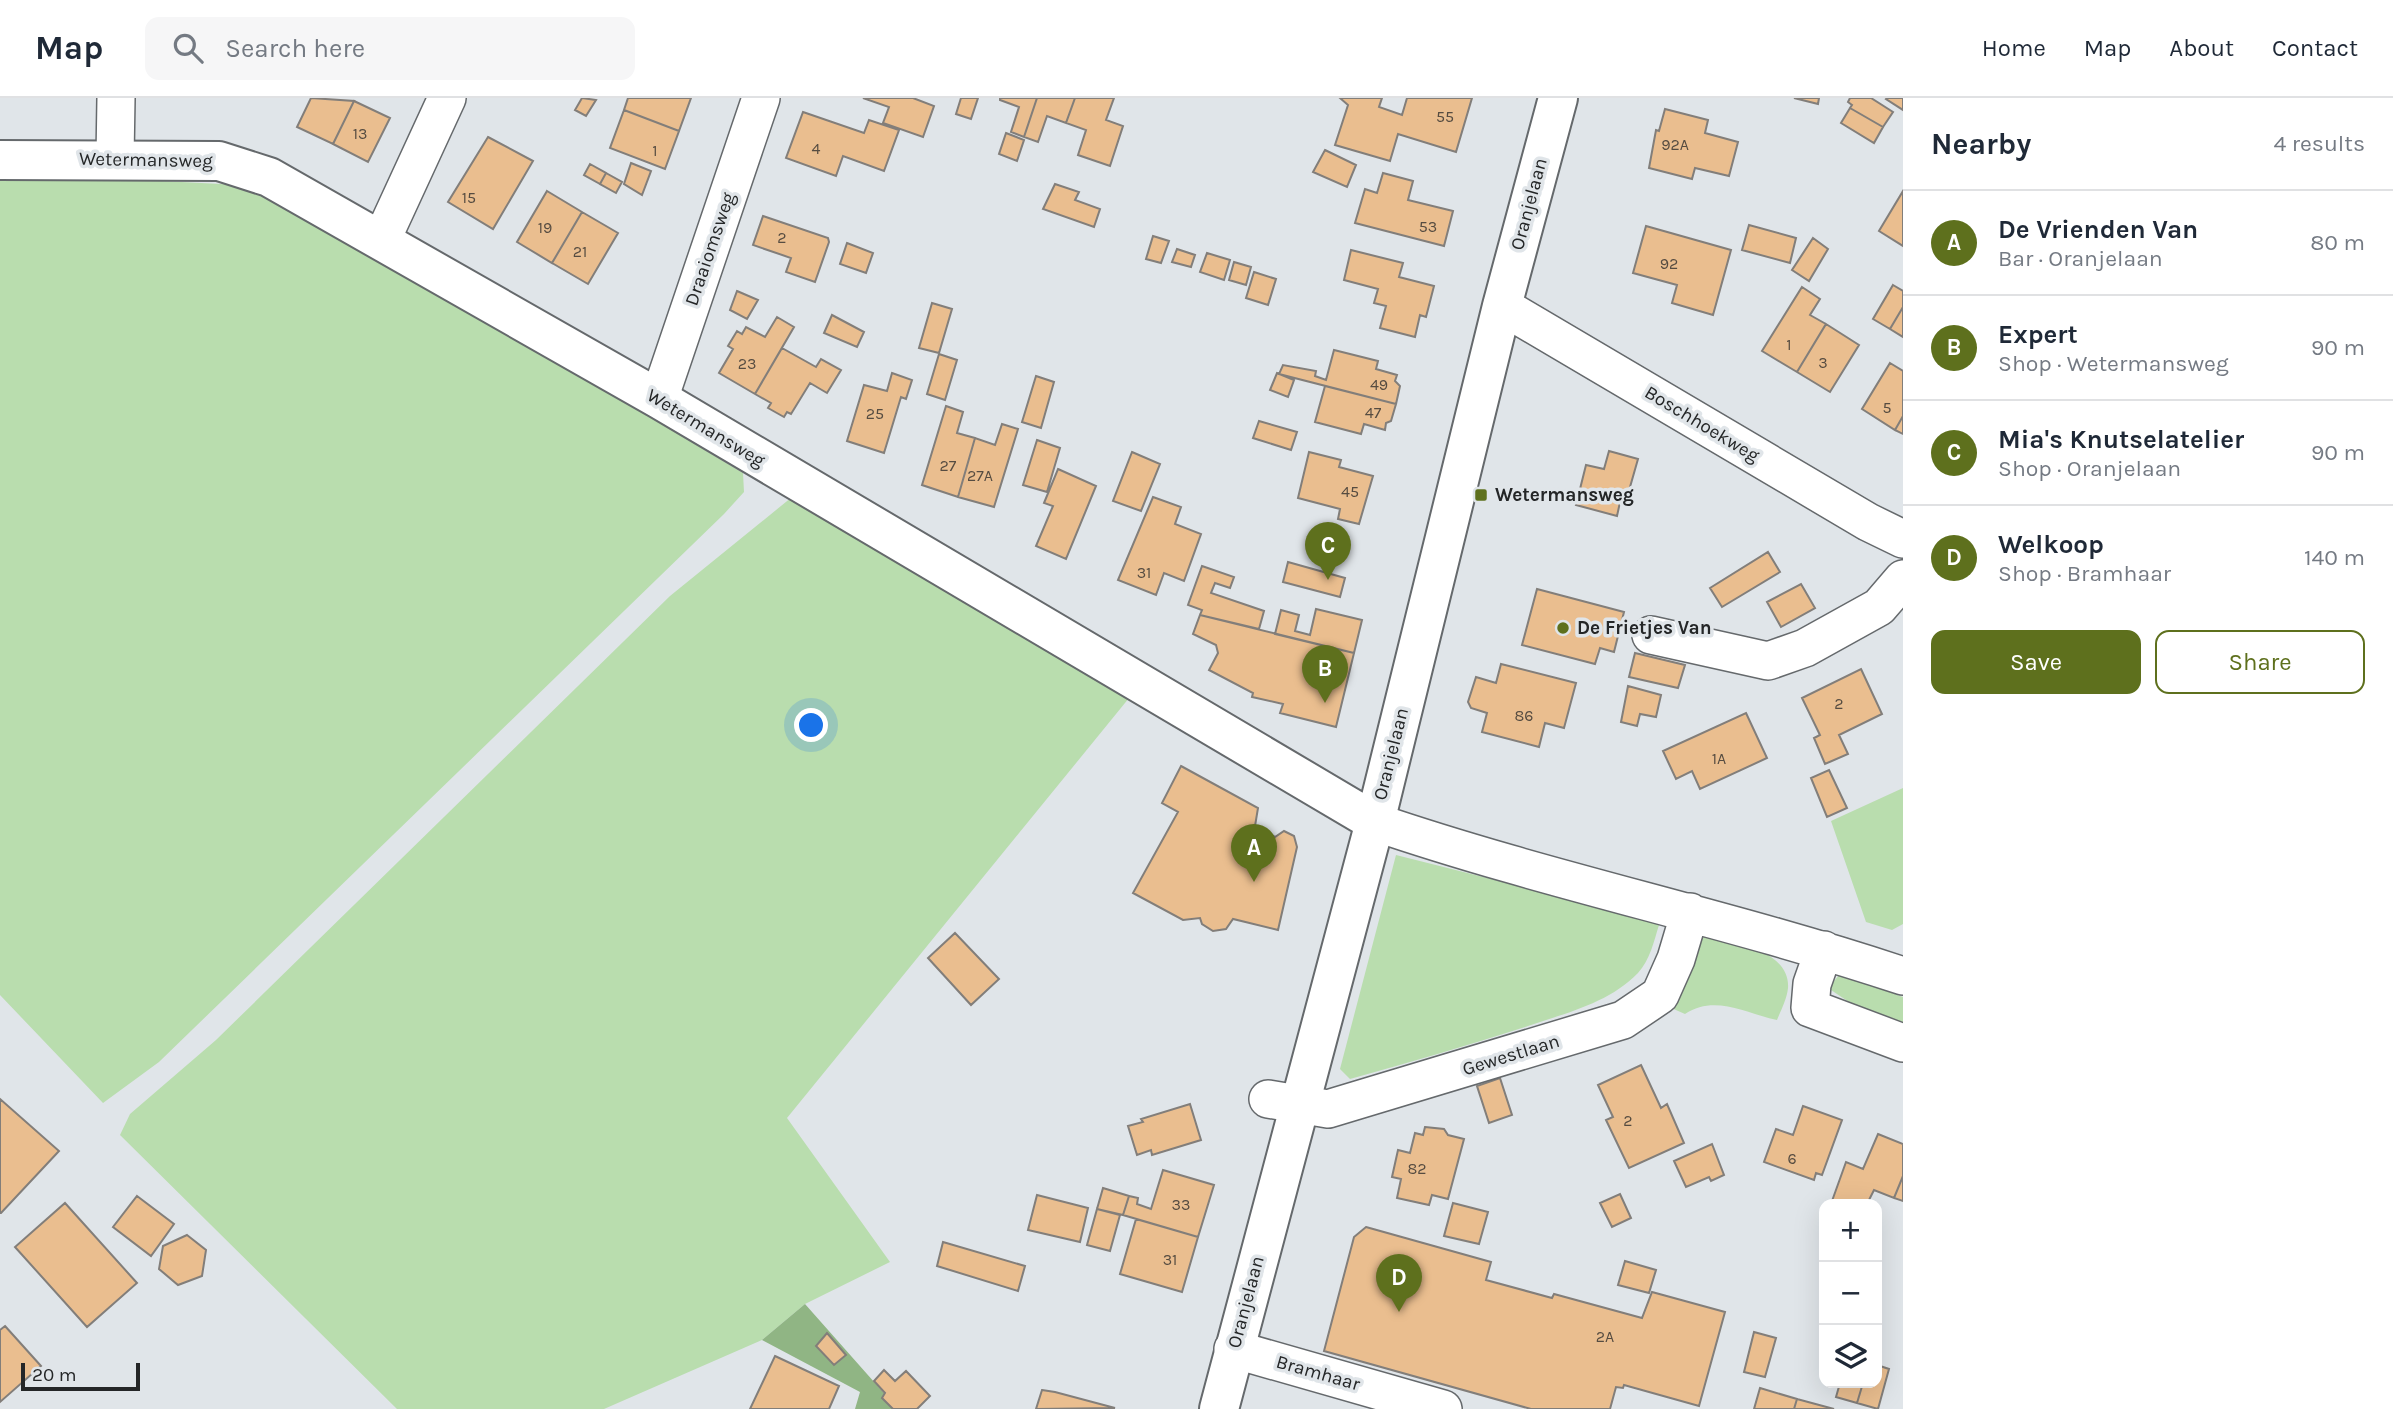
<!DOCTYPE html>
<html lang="en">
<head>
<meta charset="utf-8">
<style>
  :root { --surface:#fff; --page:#f6f6f7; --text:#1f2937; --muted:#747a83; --line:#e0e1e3; --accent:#5e701d }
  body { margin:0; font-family:Karla,sans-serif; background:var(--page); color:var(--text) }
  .controls { position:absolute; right:21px; bottom:21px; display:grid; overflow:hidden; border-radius:14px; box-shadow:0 7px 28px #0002 }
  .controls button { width:63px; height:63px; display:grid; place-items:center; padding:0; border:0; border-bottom:2px solid var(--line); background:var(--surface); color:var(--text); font:35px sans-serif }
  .scale { position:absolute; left:21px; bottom:18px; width:119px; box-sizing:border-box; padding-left:7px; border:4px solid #242627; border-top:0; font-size:19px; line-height:24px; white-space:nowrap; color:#242627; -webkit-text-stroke:5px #e0e5e9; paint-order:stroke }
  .you { position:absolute; left:812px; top:628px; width:24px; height:24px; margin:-18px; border:5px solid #fff; border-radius:50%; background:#1a73e8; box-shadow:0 0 0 10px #1a73e833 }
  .badge { display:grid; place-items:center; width:46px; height:46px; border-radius:50%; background:var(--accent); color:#fff; font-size:23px; font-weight:700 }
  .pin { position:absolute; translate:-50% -58px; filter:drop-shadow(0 2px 4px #0008) }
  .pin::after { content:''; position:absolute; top:37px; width:24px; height:21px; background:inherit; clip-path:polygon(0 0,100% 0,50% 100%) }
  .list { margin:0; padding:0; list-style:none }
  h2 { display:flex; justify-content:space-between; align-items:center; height:91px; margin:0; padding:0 28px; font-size:30px }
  h2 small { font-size:23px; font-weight:400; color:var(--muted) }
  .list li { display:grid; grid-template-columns:46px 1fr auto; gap:21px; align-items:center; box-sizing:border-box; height:105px; padding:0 28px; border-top:2px solid var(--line) }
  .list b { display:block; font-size:26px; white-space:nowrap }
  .list p { margin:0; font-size:23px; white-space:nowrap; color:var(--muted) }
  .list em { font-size:23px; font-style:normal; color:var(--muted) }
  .actions { display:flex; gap:14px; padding:21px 28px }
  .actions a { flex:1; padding:16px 0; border:2px solid var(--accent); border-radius:14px; text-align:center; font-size:24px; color:var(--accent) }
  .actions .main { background:var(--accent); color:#fff }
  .icon { flex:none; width:38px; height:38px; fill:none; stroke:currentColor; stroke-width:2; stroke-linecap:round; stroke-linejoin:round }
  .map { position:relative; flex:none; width:1903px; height:1311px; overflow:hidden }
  header { display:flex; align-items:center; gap:42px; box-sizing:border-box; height:98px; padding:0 35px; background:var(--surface); border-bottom:2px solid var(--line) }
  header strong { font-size:33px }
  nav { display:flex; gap:38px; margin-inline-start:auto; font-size:24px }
  .search { width:490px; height:63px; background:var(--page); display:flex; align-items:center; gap:18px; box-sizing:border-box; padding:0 24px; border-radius:14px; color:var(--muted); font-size:26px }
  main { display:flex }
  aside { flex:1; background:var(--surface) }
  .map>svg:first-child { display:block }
  .green { fill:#b9ddae }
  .forest { fill:#90b584 }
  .building { fill:#eabe8f; stroke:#827e7a; stroke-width:2 }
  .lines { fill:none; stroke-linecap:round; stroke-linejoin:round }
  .street-casing { stroke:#65696c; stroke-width:40 }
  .secondary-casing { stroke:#65696c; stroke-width:42 }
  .street { stroke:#fff; stroke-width:37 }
  .secondary { stroke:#fff; stroke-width:38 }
  .poi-dot { fill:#5e701d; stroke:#e0e5e9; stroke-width:2.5 }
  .labels { text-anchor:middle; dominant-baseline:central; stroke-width:7; stroke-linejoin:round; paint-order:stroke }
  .number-label { font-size:16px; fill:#564c41 }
  .street-label { font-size:19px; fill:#242627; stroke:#e0e5e9 }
  .poi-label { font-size:19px; font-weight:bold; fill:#242627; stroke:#e0e5e9; text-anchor:start }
</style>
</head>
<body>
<header>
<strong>Map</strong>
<div class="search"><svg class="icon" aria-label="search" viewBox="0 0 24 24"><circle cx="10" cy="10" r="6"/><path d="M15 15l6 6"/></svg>Search here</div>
<nav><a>Home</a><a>Map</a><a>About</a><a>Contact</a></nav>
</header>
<main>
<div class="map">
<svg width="1903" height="1311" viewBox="0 0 1903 1311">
  <rect width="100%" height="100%" fill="#e0e5e9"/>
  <!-- green -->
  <path class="green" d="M26 76 240 87 327 124 743 375 744 394 724 416 159 964 103 1005 0 897V78Z
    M797 395 1138 589 787 1020 890 1164 805 1206 762 1242 604 1311H397L120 1037 130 1016 216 942 670 498Z
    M1903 690V826L1892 832 1866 824 1831 723Z
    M1396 757 1626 815 1659 827C1654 843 1650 862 1638 875 1609 905 1566 915 1528 928 1469 947 1410 964 1350 981L1340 971Z
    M1696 833C1724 842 1791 850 1788 890 1787 901 1781 912 1777 922 1747 916 1715 896 1685 916L1669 909Z
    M1840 876 1903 899V930L1864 914 1828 890Z"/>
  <!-- forest -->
  <path class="forest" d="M805 1206 898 1311H855L860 1294 762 1242Z"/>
  <!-- building -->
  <path class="building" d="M311 0 354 3 333 46 297 29Z
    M582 0 596 2 586 18 575 12Z
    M628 0H691L679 33 624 12Z
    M863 0H913L934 8 923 39 883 25 889 9Z
    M961 0H978L971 21 956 16Z
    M1000 0H1037L1024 39 1011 34 1019 9 1000 2Z
    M1037 0H1075L1066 25 1047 18 1038 44 1024 39Z
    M1075 0H1114L1106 22 1123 28 1110 68 1078 57 1086 32 1066 25Z
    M1340 0H1382L1379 9 1402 17 1407 0H1472L1456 54 1398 36 1390 63 1335 47 1348 7Z
    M1794 0H1819L1818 6Z
    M1850 0H1871L1893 14 1883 29 1850 10 1852 7 1848 4Z
    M1887 0H1903V12L1886 1Z
    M354 3 390 20 368 64 333 46Z
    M1850 10 1883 29 1874 45 1841 25Z
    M1665 11 1708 22 1705 35 1738 44 1729 78 1695 70 1692 81 1649 70 1656 32 1659 33Z
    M624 12 679 33 665 71 610 50Z
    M803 14 864 35 869 22 899 32 884 73 843 58 836 78 786 60Z
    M1006 35 1024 42 1017 63 999 56Z
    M488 39 533 63 493 131 448 104Z
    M1325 52 1356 67 1347 89 1313 74Z
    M631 65 651 73 642 97 624 86Z
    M590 66 606 75 600 86 584 77Z
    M606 75 622 84 616 95 600 86Z
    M1383 75 1413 83 1408 102 1453 113 1444 148 1355 125 1365 91 1377 95Z
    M1055 86 1079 94 1075 102 1100 111 1094 129 1043 111Z
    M547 93 582 114 552 165 517 144Z
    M1903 93V148L1879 133Z
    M582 114 618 135 588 186 552 165Z
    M763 118 828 140 829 144 815 184 786 174 791 160 753 147Z
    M1749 127 1796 140 1790 165 1742 152Z
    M1646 128 1731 152 1713 217 1672 205 1677 187 1633 175Z
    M1153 138 1169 143 1161 165 1146 161Z
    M1813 140 1828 151 1809 183 1792 172Z
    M847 145 873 155 866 175 840 166Z
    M1177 151 1195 157 1191 169 1172 164Z
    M1351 152 1403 165 1399 179 1434 188 1426 219 1420 217 1415 239 1380 230 1386 208 1374 205 1378 191 1344 182Z
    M1207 155 1230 162 1224 182 1200 174Z
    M1234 164 1251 169 1246 187 1229 182Z
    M1254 174 1276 181 1268 207 1246 200Z
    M1893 187 1903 193V209L1890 231 1873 221Z
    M1802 189 1820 201 1810 217 1826 226 1797 274 1762 253Z
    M737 193 758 202 747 221 730 212Z
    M932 205 952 211 939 255 919 250Z
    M1903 209V239L1890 231Z
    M832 217 864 234 857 249 824 235Z
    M777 219 794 229 755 296 719 275 733 251 728 248 737 233 742 236 746 229 765 239Z
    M1826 226 1859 247 1830 294 1797 274Z
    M782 250 816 269 821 261 841 272 827 295 810 285 791 316 787 314 784 319 768 310 771 305 755 296Z
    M1334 252 1378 263 1376 271 1397 277 1395 283 1400 288 1396 306 1279 276 1283 267 1316 273 1315 278 1326 282Z
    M939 256 957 262 945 302 927 296Z
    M1890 265 1903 273V318L1895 332 1862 311Z
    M892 275 912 282 906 301 901 299 884 355 847 343 864 287 887 293Z
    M1277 275 1294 282 1288 299 1270 292Z
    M1036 278 1054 284 1041 330 1022 324Z
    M1325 288 1396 306 1391 323 1386 325 1385 332 1364 326 1361 336 1315 324Z
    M946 308 963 314 957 335 975 340 958 399 922 387Z
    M1903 318V336L1895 332Z
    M1259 323 1297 334 1291 352 1253 340Z
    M1002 326 1018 331 994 409 958 399 975 340 995 347Z
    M1037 342 1060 350 1047 394 1023 387Z
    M1609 353 1638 361 1628 396 1622 395 1617 418 1576 407 1586 367 1604 371Z
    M1132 354 1160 366 1141 413 1113 403Z
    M1309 354 1341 362 1339 369 1373 378 1359 426 1338 421 1340 411 1298 400Z
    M1058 371 1096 388 1066 461 1036 448 1053 408 1044 405Z
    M1153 399 1181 409 1175 426 1201 436 1184 483 1164 475 1156 497 1118 482Z
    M1768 454 1780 474 1722 509 1710 490Z
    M1288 464 1345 480 1340 499 1283 484Z
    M1202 468 1234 479 1230 490 1215 485 1211 495 1264 513 1259 531 1200 517 1202 512 1188 507Z
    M1801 486 1815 510 1781 529 1767 504Z
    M1537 491 1624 514 1614 554 1600 550 1595 566 1522 547Z
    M1316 511 1362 522 1354 555 1275 536 1281 512 1299 517 1295 533 1310 537Z
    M1200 517 1354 555 1336 629 1280 615 1283 606 1252 599 1253 595 1209 572 1218 555 1216 547 1193 536Z
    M1635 555 1685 567 1678 590 1629 579Z
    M1501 566 1576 585 1564 630 1545 625 1539 649 1482 634 1487 615 1471 610 1468 604 1476 579 1496 585Z
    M1861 571 1882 616 1839 637 1848 656 1825 666 1814 640 1820 637 1802 600Z
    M1628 588 1661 597 1656 619 1640 616 1637 628 1621 624Z
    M1746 615 1767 660 1700 691 1692 673 1676 681 1663 653Z
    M1181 668 1258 710 1255 728 1275 739 1284 733 1294 738 1297 749 1278 832 1233 821 1226 831 1213 833 1202 826 1200 820 1183 822 1133 795 1178 714 1162 705Z
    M1829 672 1847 710 1827 719 1811 680Z
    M955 835 999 881 971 907 928 860Z
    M1641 967 1661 1010 1667 1006 1684 1045 1629 1070 1606 1022 1613 1019 1598 987Z
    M1500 980 1512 1017 1489 1025 1477 988Z
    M0 1001 59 1053 1 1115H0Z
    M1190 1006 1201 1042 1152 1057 1151 1052 1137 1057 1128 1028 1143 1024 1141 1021Z
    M1803 1008 1842 1022 1822 1077 1816 1075 1814 1082 1764 1064 1776 1031 1793 1037Z
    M1425 1029 1444 1031 1448 1037 1464 1041 1448 1101 1432 1097 1429 1107 1397 1100 1401 1081 1392 1079 1398 1052 1410 1055 1415 1035 1423 1037Z
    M1878 1036 1903 1046V1078L1894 1100 1874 1092 1867 1106 1832 1103 1846 1064 1863 1071Z
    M1712 1046 1724 1077 1711 1083 1709 1079 1686 1089 1674 1063Z
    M1163 1072 1214 1087 1198 1139 1123 1117 1129 1098 1138 1100 1137 1106 1151 1111Z
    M1903 1078V1103L1894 1100Z
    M1103 1090 1129 1098 1123 1117 1097 1111Z
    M1620 1096 1631 1120 1612 1129 1600 1105Z
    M1037 1097 1088 1110 1080 1144 1028 1132Z
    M137 1098 174 1126 151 1158 113 1129Z
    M65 1105 137 1185 87 1229 15 1149Z
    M1453 1105 1488 1114 1479 1146 1444 1138Z
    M1097 1111 1120 1117 1110 1153 1087 1147Z
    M1136 1121 1198 1139 1182 1194 1120 1176Z
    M1366 1129 1491 1164 1486 1182 1552 1200 1554 1196 1642 1220 1652 1194 1725 1214 1699 1308 1624 1287 1623 1290 1616 1289 1610 1311H1531L1324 1253 1354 1139Z
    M187 1137 206 1152 202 1178 178 1187 159 1171 163 1148Z
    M943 1144 1025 1168 1018 1193 937 1168Z
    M1625 1163 1656 1172 1649 1195 1618 1187Z
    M5 1228 41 1268 0 1304V1232Z
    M1754 1234 1776 1240 1765 1279 1744 1274Z
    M827 1235 846 1257 834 1267 816 1248Z
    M775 1258 839 1288 829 1311H750Z
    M1877 1267 1889 1271 1878 1311 1857 1305 1863 1285H1877Z
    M884 1272 895 1283 906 1273 930 1298 917 1311H893L882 1300 885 1295 874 1283Z
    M1840 1285H1863L1857 1305 1836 1299Z
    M1760 1290 1797 1301 1794 1311H1754Z
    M1042 1292 1055 1294 1115 1310 1036 1311Z
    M1797 1301 1834 1311H1794Z"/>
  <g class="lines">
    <!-- street casing -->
    <g class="street-casing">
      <path id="street" d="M115 60 116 0
        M382 141 447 0
        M1502 208 1868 424 1903 441
        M659 301 761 0
        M1651 537 1768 563 1805 550 1879 509 1903 481
        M1375 724C1548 783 1729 820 1903 878
        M1824 852 1812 886 1810 910 1903 945
        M1268 1001 1328 1011 1623 922 1660 897 1676 861 1690 814
        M1233 1251 1443 1311"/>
    </g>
    <!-- secondary casing -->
    <g class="secondary-casing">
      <path id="secondary" d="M0 62 219 63 269 79 659 301 1375 724
        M1219 1311 1375 724 1502 208 1558 0"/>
    </g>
    <!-- street -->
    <use href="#street" class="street"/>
    <!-- secondary -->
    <use href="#secondary" class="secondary"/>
  </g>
  <!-- markers -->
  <g class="poi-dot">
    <rect x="1474" y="390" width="14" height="14" rx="3.5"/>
    <circle cx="1563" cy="530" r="7"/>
  </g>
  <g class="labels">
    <!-- number labels -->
    <g class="number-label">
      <text x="1445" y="18">55</text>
      <text x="360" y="35">13</text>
      <text x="1675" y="46">92A</text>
      <text x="816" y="50">4</text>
      <text x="655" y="52">1</text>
      <text x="469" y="99">15</text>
      <text x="1428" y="128">53</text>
      <text x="545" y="129">19</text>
      <text x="782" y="139">2</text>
      <text x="580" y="153">21</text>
      <text x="1669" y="165">92</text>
      <text x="1789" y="246">1</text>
      <text x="1823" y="264">3</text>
      <text x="747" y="265">23</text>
      <text x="1379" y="286">49</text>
      <text x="1887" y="309">5</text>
      <text x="1373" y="314">47</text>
      <text x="875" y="315">25</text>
      <text x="948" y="367">27</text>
      <text x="980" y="377">27A</text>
      <text x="1350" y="393">45</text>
      <text x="1144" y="474">31</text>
      <text x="1839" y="605">2</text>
      <text x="1524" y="617">86</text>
      <text x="1719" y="660">1A</text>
      <text x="1628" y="1022">2</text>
      <text x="1792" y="1060">6</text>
      <text x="1417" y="1070">82</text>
      <text x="1181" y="1106">33</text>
      <text x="1170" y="1161">31</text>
      <text x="1605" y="1238">2A</text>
    </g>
    <!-- street labels -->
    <g class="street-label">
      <text transform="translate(146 62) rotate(1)">Wetermansweg</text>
      <text transform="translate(1529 106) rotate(-75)">Oranjelaan</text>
      <text transform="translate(710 151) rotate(-71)">Draaiomsweg</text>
      <text transform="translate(1702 326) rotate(31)">Boschhoekweg</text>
      <text transform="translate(706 330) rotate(31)">Wetermansweg</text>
      <text transform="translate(1391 656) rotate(-76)">Oranjelaan</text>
      <text transform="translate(1511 957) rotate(-17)">Gewestlaan</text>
      <text transform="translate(1246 1204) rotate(-75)">Oranjelaan</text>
      <text transform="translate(1318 1275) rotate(16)">Bramhaar</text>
    </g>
    <!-- poi labels -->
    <g class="poi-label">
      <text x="1495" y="397">Wetermansweg</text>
      <text x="1577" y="530">De Frietjes Van</text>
    </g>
  </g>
</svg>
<div class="controls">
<button>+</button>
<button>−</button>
<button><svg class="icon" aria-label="layers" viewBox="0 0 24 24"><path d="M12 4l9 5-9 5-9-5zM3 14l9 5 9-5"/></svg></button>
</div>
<div class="scale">20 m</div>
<div class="you"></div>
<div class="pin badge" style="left:1254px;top:784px">A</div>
<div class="pin badge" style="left:1325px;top:605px">B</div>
<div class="pin badge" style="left:1328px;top:482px">C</div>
<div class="pin badge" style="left:1399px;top:1214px">D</div>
</div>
<aside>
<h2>Nearby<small>4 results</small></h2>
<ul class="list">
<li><span class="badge">A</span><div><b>De Vrienden Van</b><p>Bar · Oranjelaan</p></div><em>80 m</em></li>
<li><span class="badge">B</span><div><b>Expert</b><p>Shop · Wetermansweg</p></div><em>90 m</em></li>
<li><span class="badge">C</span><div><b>Mia's Knutselatelier</b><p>Shop · Oranjelaan</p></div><em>90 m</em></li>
<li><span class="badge">D</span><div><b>Welkoop</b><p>Shop · Bramhaar</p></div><em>140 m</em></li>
</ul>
<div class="actions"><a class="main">Save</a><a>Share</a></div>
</aside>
</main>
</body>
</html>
